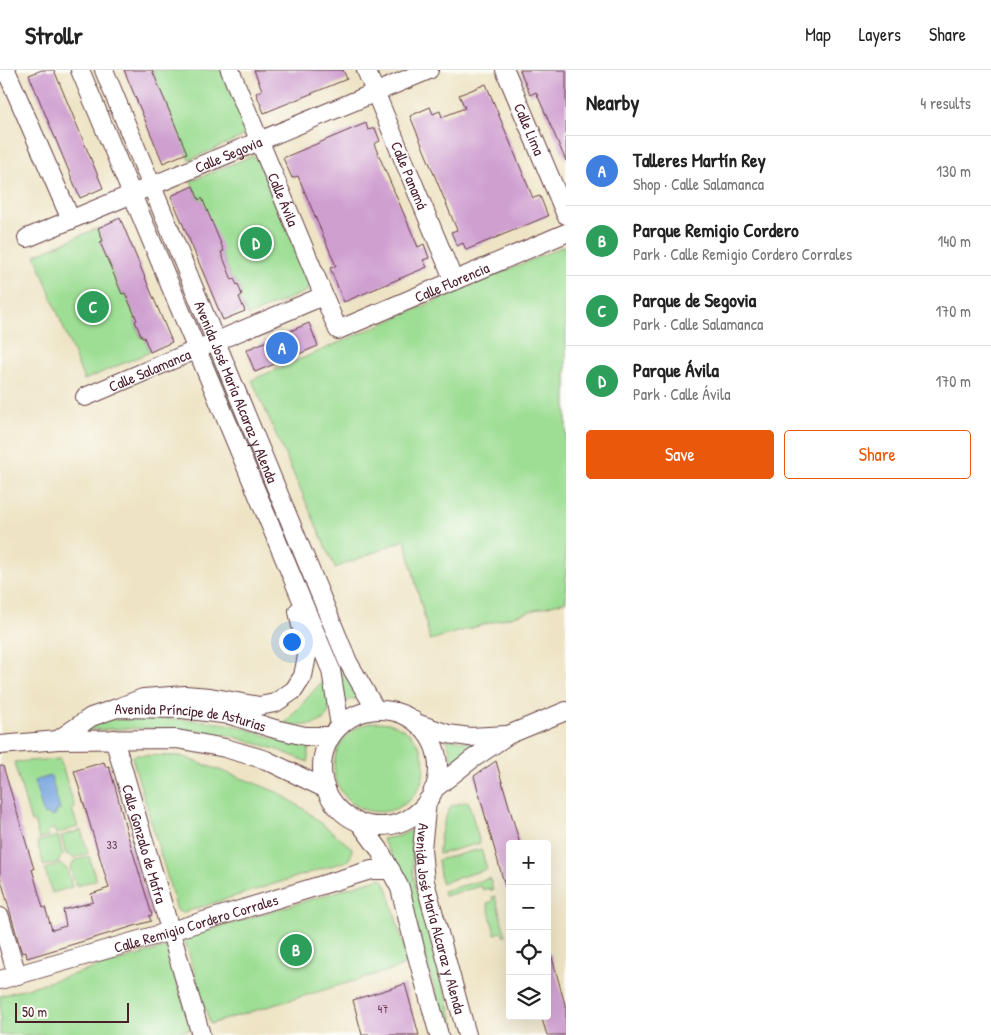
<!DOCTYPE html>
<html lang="en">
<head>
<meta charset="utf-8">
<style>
  :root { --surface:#fff; --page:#f6f6f6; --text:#222; --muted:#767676; --line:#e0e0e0; --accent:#ea580c }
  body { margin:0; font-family:"Patrick Hand",sans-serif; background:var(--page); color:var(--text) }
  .controls { position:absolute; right:15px; bottom:15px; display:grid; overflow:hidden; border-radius:5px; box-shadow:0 5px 20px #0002 }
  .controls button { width:45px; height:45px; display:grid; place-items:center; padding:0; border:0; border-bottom:1px solid var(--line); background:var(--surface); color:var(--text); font:25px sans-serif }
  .scale { position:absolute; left:15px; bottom:12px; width:114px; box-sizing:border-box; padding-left:5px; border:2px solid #4a1f2b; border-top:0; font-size:14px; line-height:18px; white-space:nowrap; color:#4a1f2b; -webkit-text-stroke:4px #fdfcf7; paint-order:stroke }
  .you { position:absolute; left:291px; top:571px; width:18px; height:18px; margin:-12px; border:4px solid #fff; border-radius:50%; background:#1a73e8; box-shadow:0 0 0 8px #1a73e833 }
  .badge { display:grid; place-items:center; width:32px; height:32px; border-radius:50%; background:var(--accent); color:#fff; font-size:16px; font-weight:700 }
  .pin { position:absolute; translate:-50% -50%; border:2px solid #fff; box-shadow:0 1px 5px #0006 }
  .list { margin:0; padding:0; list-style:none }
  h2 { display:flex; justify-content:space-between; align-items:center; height:65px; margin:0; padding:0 20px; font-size:21px }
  h2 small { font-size:16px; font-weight:400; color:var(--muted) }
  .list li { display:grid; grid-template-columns:32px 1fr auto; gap:15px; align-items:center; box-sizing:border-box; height:70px; padding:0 20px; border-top:1px solid var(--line) }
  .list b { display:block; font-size:19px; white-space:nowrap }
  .list p { margin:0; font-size:16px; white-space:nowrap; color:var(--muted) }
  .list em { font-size:16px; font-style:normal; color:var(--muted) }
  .actions { display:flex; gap:10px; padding:15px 20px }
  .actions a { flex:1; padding:11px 0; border:1px solid var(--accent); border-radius:5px; text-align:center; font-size:18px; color:var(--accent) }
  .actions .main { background:var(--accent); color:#fff }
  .icon { flex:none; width:28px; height:28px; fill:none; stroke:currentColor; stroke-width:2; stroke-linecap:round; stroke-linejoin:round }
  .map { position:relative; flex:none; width:566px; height:965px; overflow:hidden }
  header { display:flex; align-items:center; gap:30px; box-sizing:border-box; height:70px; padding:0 25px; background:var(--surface); border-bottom:1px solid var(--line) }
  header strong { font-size:24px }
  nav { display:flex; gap:28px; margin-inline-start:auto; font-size:18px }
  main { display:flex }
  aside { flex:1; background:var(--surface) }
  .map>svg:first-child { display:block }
  .green { fill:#9ede94; stroke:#747e60 }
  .water { fill:#75a4df; stroke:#606285 }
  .building { fill:#cf9fd0 }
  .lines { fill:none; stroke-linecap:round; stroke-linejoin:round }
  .minor-casing { stroke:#633d42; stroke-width:20 }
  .minor { stroke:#fff; stroke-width:18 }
  .labels { text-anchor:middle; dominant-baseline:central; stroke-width:4.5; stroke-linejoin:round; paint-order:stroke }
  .number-label { font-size:12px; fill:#6b3f54 }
  .street-label { font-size:15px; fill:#4a1f2b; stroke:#fdfcf7 }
</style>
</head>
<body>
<header>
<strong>Strollr</strong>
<nav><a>Map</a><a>Layers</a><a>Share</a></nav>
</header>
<main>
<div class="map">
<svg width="566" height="965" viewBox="0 0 566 965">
  <rect width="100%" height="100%" fill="#fdfcf7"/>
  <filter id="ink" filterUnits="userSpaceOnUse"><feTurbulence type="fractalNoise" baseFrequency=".02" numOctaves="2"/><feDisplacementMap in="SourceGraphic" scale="10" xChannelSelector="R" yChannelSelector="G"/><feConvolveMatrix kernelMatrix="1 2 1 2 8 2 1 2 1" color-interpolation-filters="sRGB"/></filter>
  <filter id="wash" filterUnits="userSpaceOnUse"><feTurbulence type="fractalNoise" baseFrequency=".0096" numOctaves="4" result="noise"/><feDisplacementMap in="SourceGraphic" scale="20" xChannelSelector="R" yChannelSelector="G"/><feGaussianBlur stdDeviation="1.12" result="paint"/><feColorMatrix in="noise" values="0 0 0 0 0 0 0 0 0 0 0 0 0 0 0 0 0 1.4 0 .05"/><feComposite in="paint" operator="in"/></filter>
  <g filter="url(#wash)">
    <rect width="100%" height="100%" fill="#eee4c5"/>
    <!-- green -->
    <path class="green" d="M152 0H221L247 60 246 65 189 90Z
      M252 86 258 89 310 215 307 221 248 246 239 227 242 225 238 215H237L234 209 232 210 221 182 202 129 199 130 191 111Z
      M98 158 103 171 100 173 122 224 125 223 137 250 135 251 141 268 144 267 150 282 84 310 35 185Z
      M566 175V531L430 570 405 470 335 498 252 310Z
      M210 279 363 626 350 630 344 634 343 611 206 282Z
      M326 607C327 616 331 631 329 639 325 659 300 656 285 653Z
      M151 648C179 649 208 650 236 656 261 662 284 675 310 676L308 682V692L278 680 228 665 187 660 148 658 85 660 107 649Z
      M334 697a45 45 0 1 1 90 0a45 45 0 1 1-90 0Z
      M446 668 477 674 478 676 452 695 450 681Z
      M135 685 181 686 252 712 279 723 305 740 352 778 351 786 347 791 182 843 177 840 132 687Z
      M60 689 75 738 72 739 78 757 56 764 54 759 48 760 49 766 39 769 34 751 31 752 14 692Z
      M468 731 480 773 439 784C439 767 443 751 451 736Z
      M415 759C412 778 411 796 415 814L457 965H448L404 812 396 792 382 769 399 766Z
      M81 760 88 783 73 788 70 785 66 784 61 766Z
      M58 766 63 785 60 788 59 792 44 796 37 772Z
      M481 779 487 799 441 813 438 790Z
      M89 786 96 810 76 816 70 798 74 791Z
      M60 794 67 799 72 817 52 823 45 799Z
      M381 808 384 811 388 820 408 892 401 897 210 954 184 868Z
      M490 808 493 820H490L489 818 483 820 481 816 444 826 443 821Z
      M495 826 506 866H503L502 862 495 864 487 833 493 831 492 827Z
      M167 877 191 959 167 965H0V926Z"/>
    <!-- water -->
    <path class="water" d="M51 706 60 740 56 741V744L52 747 50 746 48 744 44 745 34 711Z"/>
    <g id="blocks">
      <!-- building -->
      <path class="building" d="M42 0H54L103 118 80 128 29 5Z
        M124 0H152L187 83 163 93Z
        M254 0H343L347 9 264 43 256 23 262 20Z
        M520 0H566V91L536 22 530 25Z
        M486 14 533 128 540 126 548 146 466 180 463 173 457 176 451 162 457 160 410 46 430 37 433 44 440 41 442 47 465 38 459 25Z
        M366 53 368 60 375 58 380 71 374 74 418 177 424 174 429 188 423 190 427 197 344 232 330 198 336 196 298 106 292 108 283 88Z
        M193 116 199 130 202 128 224 181 221 182 232 210 234 209 237 215 238 214 242 225 239 227 245 241 223 250 171 126Z
        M120 148 172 272 150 282 144 267 142 268 135 251 137 250 125 223 122 224 100 172 103 171 98 158Z
        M309 253 318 276 255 302 246 280Z
        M496 691 520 774H510V820H506L474 706Z
        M104 692 106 697 109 696 116 720 128 766 152 845 149 846 151 851 27 888 26 882 22 883 20 877 0 806V696H3L34 799H32L43 838 45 837 52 860 66 856 63 840 93 832 91 824 109 818 74 701Z
        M551 884 566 938V965H547L541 946H547V885Z
        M405 914 419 965H362L353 930Z"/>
    </g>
  </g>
  <g filter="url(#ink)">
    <use href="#blocks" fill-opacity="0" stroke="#633d42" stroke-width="1"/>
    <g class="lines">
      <!-- minor casing -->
      <g class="minor-casing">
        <g id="minor">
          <path d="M6 0 71 150"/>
          <path d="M80 0 331 600 340 656"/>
          <path id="s1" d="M104 0 348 592 376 640"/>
          <path id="s2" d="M230 0 338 260 566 163"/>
          <path id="s3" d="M366 0 454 211"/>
          <path id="s4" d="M505 0 566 145"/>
          <path id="s5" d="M27 168 429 0"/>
          <path id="s6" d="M85 327 323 226"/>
          <path d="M117 638 143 628 185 625 210 627 259 636 275 633 294 620 303 606 307 586 298 541"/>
          <circle cx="380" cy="698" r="58"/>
          <path d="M419 654 448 664 470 667 507 665"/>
          <path id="s7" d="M114 669 201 965"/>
          <path id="s8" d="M58 670 91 647 117 638 182 639 230 645 275 659 305 666H331"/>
          <path d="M0 675 58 670 177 669 225 678 266 690 326 719"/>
          <path d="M433 720 471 690 508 665 566 641"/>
          <path id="s9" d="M427 731 422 779 425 812 467 965"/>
          <path d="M359 752 379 779 400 818 416 882 439 965"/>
          <path d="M0 847 17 905"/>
          <path id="s10" d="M0 910 171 861 371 800H391"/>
        </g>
      </g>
      <!-- minor -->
      <use href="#minor" class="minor"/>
    </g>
  </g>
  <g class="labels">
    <!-- number labels -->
    <g class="number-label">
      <text x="112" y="774">33</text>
      <text x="383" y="938">47</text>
    </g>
    <!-- street labels -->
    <g class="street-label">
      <text stroke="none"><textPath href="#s4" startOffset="64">Calle Lima</textPath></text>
      <text stroke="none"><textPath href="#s5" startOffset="218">Calle Segovia</textPath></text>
      <text stroke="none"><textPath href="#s3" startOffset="114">Calle Panamá</textPath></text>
      <text stroke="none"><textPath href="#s2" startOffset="140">Calle Ávila</textPath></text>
      <text stroke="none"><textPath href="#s2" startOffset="405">Calle Florencia</textPath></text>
      <text stroke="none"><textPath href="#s6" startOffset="70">Calle Salamanca</textPath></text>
      <text stroke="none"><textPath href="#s1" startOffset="348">Avenida José María Alcaraz y Alenda</textPath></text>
      <text stroke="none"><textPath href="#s8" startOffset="142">Avenida Príncipe de Asturias</textPath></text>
      <text stroke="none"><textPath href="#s7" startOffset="109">Calle Gonzalo de Mafra</textPath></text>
      <text stroke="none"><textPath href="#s9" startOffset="120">Avenida José María Alcaraz y Alenda</textPath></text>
      <text stroke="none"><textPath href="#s10" startOffset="204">Calle Remigio Cordero Corrales</textPath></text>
    </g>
  </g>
</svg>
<div class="controls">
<button>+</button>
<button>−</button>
<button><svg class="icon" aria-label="locate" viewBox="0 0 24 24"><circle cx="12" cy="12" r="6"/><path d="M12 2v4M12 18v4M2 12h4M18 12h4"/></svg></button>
<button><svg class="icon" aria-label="layers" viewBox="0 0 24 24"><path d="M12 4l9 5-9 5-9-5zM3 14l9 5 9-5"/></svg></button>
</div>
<div class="scale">50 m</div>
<div class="you"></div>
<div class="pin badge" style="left:282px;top:278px;background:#3f7fe0">A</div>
<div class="pin badge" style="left:296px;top:880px;background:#2e9e5b">B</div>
<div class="pin badge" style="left:93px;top:237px;background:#2e9e5b">C</div>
<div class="pin badge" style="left:256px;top:173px;background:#2e9e5b">D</div>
</div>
<aside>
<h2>Nearby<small>4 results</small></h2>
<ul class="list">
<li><span class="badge" style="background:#3f7fe0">A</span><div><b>Talleres Martín Rey</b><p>Shop · Calle Salamanca</p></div><em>130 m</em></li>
<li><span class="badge" style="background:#2e9e5b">B</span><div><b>Parque Remigio Cordero</b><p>Park · Calle Remigio Cordero Corrales</p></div><em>140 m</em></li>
<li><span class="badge" style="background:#2e9e5b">C</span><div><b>Parque de Segovia</b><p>Park · Calle Salamanca</p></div><em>170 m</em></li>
<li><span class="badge" style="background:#2e9e5b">D</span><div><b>Parque Ávila</b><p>Park · Calle Ávila</p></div><em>170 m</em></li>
</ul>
<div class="actions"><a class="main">Save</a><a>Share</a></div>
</aside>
</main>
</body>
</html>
